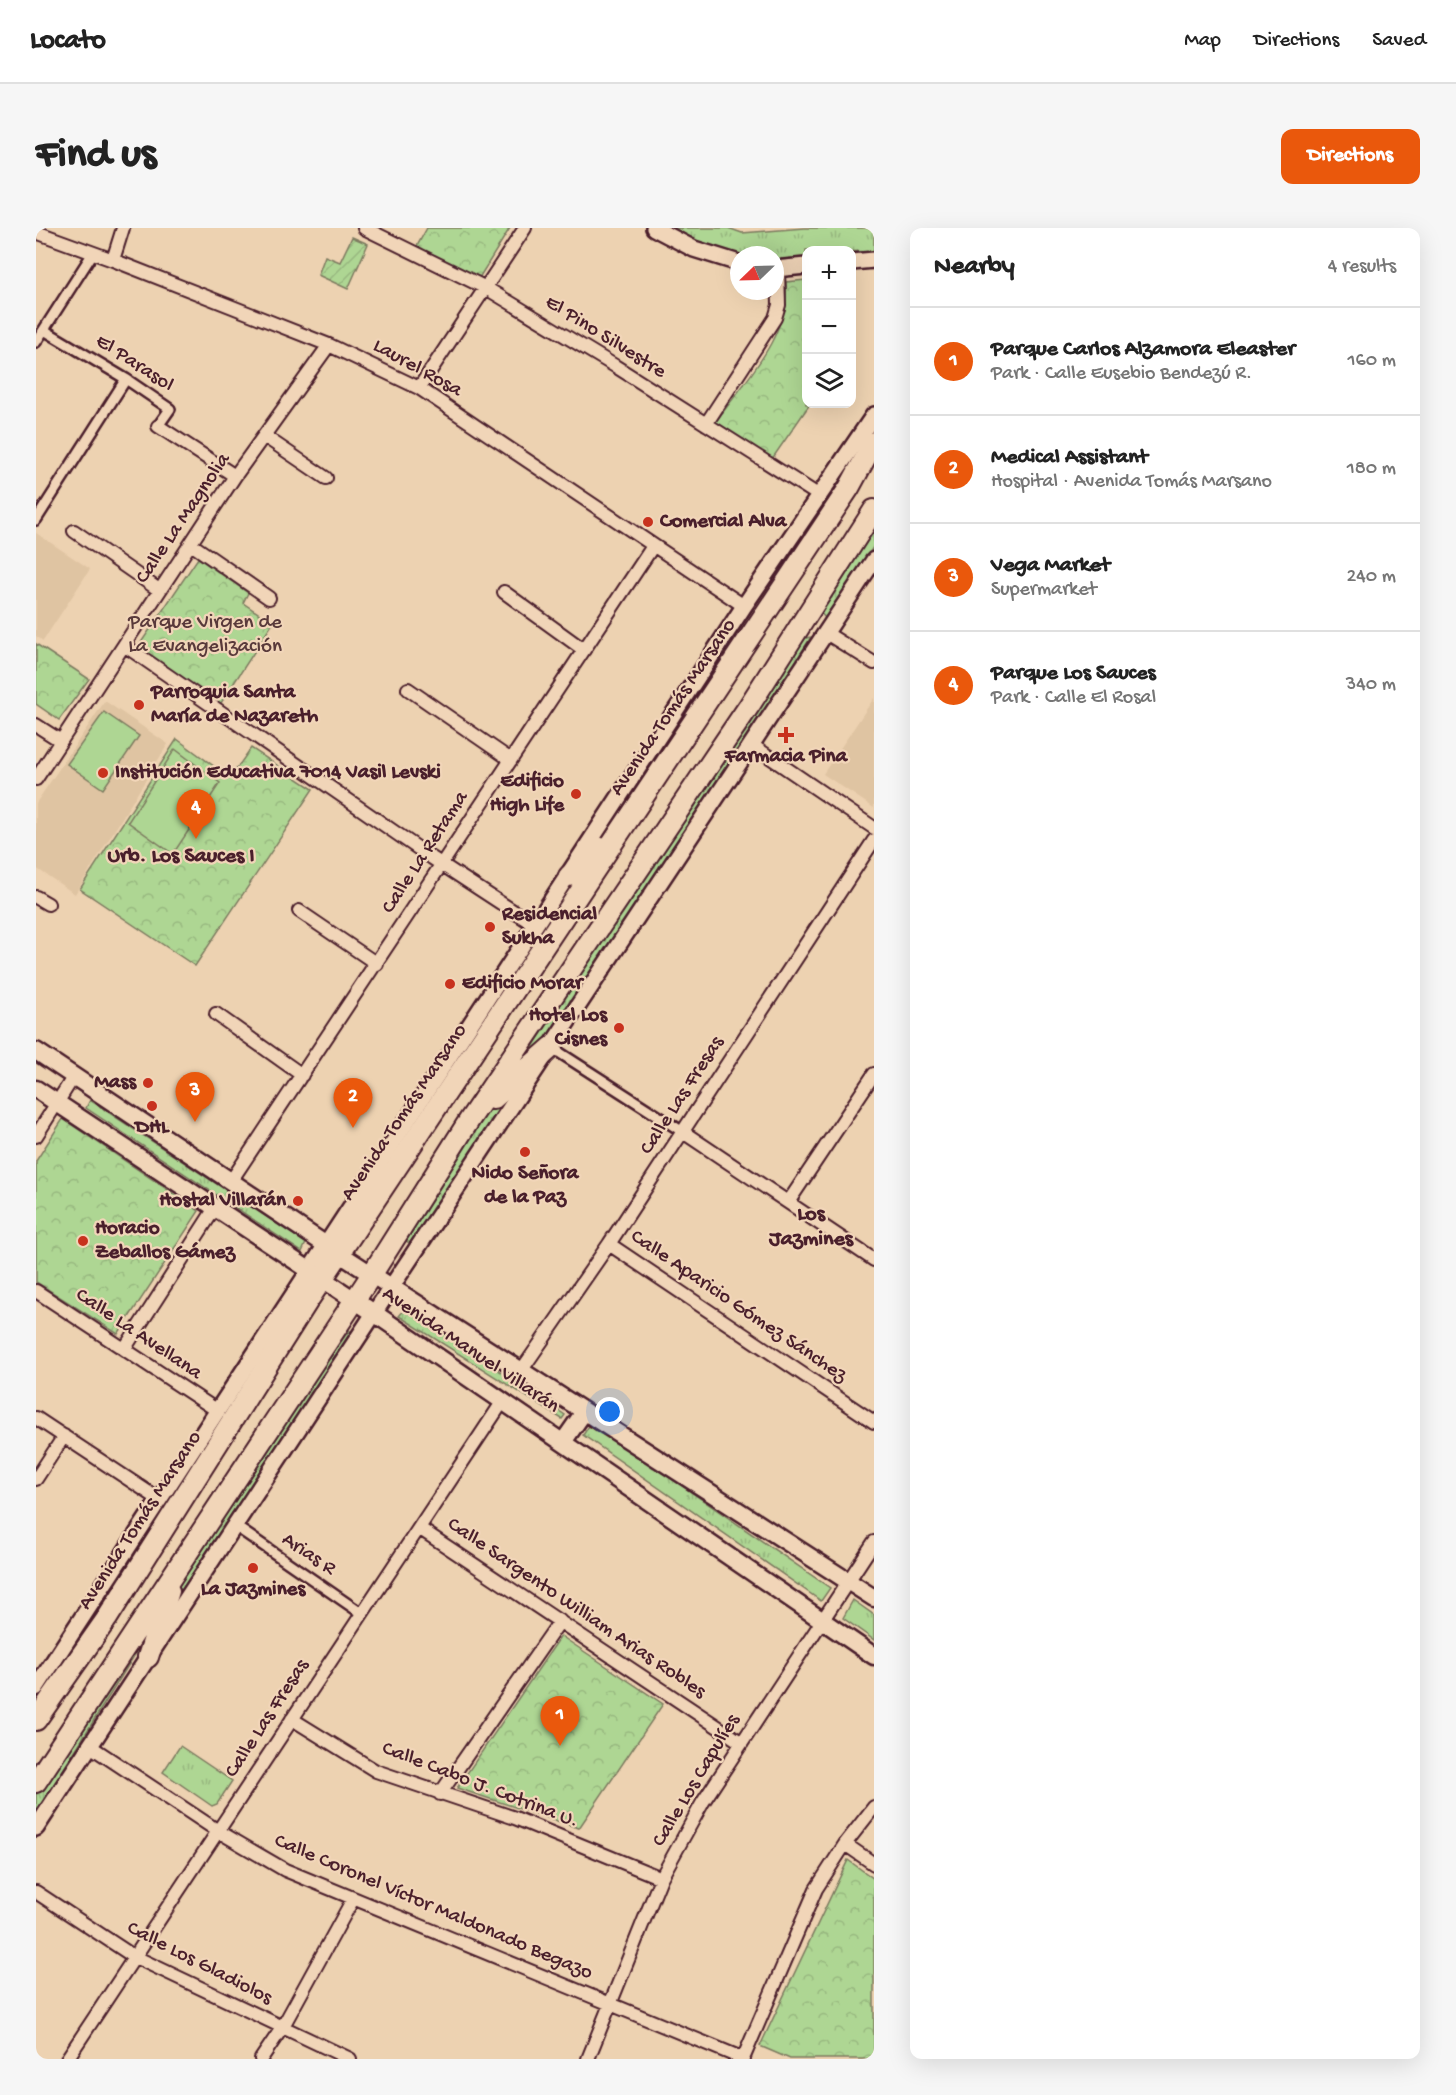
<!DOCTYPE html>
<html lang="en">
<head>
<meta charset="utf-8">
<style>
  :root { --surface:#fff; --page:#f6f6f6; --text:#222; --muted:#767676; --line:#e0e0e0; --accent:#ea580c }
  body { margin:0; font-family:"Gochi Hand",sans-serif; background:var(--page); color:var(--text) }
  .controls { position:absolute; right:18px; top:18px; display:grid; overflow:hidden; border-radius:12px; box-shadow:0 6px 24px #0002 }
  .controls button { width:54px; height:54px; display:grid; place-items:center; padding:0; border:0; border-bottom:2px solid var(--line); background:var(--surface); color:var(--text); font:30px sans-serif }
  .compass { position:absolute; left:694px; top:18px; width:54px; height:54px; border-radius:50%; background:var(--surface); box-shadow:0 6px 24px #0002; rotate:247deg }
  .you { position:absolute; left:574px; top:1184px; width:21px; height:21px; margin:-15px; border:4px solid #fff; border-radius:50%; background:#1a73e8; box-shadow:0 0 0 9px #1a73e833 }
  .badge { display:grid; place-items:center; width:39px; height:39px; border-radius:50%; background:var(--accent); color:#fff; font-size:20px; font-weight:700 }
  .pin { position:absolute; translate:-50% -50px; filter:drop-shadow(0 2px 3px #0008) }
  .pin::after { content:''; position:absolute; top:32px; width:21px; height:18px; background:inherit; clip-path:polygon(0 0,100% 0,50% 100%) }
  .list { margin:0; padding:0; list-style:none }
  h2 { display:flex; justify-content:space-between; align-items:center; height:78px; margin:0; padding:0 24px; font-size:26px }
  h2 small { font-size:20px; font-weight:400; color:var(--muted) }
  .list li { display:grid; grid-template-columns:39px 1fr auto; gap:18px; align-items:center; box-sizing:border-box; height:108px; padding:0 24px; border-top:2px solid var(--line) }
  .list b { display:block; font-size:22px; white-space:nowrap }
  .list p { margin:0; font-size:20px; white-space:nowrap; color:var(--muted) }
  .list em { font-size:20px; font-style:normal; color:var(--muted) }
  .icon { flex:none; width:33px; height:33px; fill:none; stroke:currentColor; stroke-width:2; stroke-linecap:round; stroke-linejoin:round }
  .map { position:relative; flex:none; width:838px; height:1831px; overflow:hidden; border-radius:12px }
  header { display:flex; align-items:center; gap:36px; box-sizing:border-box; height:84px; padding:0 30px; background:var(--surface); border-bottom:2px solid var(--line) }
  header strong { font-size:28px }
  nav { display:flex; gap:33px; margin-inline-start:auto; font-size:21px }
  .intro { display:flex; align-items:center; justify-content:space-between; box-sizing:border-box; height:144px; padding:0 36px }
  h1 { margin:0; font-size:42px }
  .button { padding:15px 27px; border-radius:12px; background:var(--accent); color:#fff; font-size:21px; font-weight:700 }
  main { display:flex; gap:36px; padding:0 36px }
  aside { flex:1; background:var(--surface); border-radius:12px; box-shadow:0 6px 24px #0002 }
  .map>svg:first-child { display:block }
  .built { fill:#dfc4a2 }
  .grass { fill:url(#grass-tufts); stroke:#7c7a5f; stroke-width:1.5 }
  .forest { fill:url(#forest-crowns); stroke:#7c7a5f; stroke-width:1.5 }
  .garden { fill:url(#garden-furrows); stroke:#7c7a5f; stroke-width:1.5 }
  .pitch { fill:#aed693; stroke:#7c7a5f; stroke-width:1.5 }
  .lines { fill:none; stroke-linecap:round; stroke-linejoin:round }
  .pedestrian-casing { stroke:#4a1f2b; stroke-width:14 }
  .minor-casing { stroke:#4a1f2b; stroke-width:16 }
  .tertiary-casing { stroke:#4a1f2b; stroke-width:20 }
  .secondary-casing { stroke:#4a1f2b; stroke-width:21 }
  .primary-casing { stroke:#4a1f2b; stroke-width:24 }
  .pedestrian { stroke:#f1d5b8; stroke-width:9 }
  .minor { stroke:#f1d5b8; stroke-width:12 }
  .tertiary { stroke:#f1d5b8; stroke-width:15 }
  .secondary { stroke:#f1d5b8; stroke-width:16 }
  .primary { stroke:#f1d5b8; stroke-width:20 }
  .poi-dot { fill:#c8321e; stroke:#f1d5b8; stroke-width:2 }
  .labels { text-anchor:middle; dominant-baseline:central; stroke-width:4.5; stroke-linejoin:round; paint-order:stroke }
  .street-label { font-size:21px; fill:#4a1f2b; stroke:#f1d5b8 }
  .poi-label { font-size:21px; font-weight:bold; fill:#4a1f2b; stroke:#f1d5b8; text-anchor:start }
  .park-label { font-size:21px; fill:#593a3b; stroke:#f1d5b8 }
  .neighbourhood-label { font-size:22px; font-weight:bold; fill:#4a1f2b; stroke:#f1d5b8 }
</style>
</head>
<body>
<header>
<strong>Locato</strong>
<nav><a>Map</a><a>Directions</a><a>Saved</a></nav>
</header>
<div class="intro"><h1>Find us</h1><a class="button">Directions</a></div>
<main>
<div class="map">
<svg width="838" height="1831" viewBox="0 0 838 1831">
  <defs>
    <pattern id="grass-tufts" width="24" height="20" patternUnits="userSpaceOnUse" patternTransform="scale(1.5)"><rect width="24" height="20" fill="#aed693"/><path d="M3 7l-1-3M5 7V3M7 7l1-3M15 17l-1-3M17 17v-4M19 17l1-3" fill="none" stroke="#97b77f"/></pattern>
    <pattern id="forest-crowns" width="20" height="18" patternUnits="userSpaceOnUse" patternTransform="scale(1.5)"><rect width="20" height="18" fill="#aed693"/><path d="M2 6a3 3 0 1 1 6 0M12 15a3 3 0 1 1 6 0" fill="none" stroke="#97b77f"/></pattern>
    <pattern id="garden-furrows" width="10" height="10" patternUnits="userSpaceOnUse" patternTransform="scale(1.5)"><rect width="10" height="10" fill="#aed693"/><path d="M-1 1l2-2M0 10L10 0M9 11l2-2" fill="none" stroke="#97b77f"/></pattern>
  </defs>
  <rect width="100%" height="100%" fill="#edd2b1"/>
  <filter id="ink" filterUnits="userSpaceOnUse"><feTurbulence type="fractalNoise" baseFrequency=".0167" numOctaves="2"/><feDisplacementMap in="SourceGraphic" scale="12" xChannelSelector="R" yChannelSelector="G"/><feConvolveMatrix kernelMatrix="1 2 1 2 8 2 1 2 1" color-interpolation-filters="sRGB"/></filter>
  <g filter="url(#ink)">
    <!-- built -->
    <path class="built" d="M0 305 54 341 7 413 0 408Z
      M838 470V580L787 546Z
      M69 473 132 516 39 666 0 640V575Z"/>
    <!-- grass -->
    <path class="grass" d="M631 0H692L706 5 768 0H838V24L770 22V29L743 31H739V27L703 29 667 19Z
      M838 298V318L789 390 784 384Z
      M775 409 516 814 483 840 764 411Z
      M485 855 377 1017 370 1013 443 892Z
      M54 872 270 1015 266 1024 50 880Z
      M370 1080 529 1187 526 1191 363 1088Z
      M313 1102 318 1106 135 1382 149 1339Z
      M555 1195 794 1360 785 1373 547 1207Z
      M817 1372 838 1387V1412L807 1390Z
      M115 1393 118 1396 0 1585V1567Z
      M144 1518 196 1553 181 1576 176 1578 127 1544Z"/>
    <!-- forest -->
    <path class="forest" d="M391 0H474L443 50 380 20Z
      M770 52V101L766 111 770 114V176H774L736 231 679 195C708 154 755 106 750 54Z
      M162 330 212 365 207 375 237 395 183 478 102 419Z
      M0 416 53 451 23 492 0 476Z
      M141 511 194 550 215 520 277 561 159 738 44 661Z
      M27 891 163 983 82 1106 0 1054V933Z
      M525 1408 627 1476 543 1600 421 1560Z
      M812 1632 838 1651V1831H754L724 1818Z"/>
    <!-- garden -->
    <path class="garden" d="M316 9 332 16 312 61 282 47 289 28 304 34Z"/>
    <!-- pitch -->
    <path class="pitch" d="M68 484 103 508 67 561 31 536Z
      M139 521 184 555 137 626 92 594Z"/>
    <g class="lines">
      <!-- pedestrian casing -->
      <g class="pedestrian-casing">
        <path id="pedestrian" d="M8 102 90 151 134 181 122 198
          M0 114 57 25
          M0 292 90 151
          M521 823 647 904
          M199 1298 325 1385"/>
      </g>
      <!-- minor casing -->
      <g class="minor-casing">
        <path id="minor" d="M328 0 450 60 579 138 782 267
          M0 4 77 32 293 117 383 160 708 378
          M77 32 87 0
          M383 160 489 0
          M670 196 739 90 743 77 742 41
          M122 198 199 248
          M228 208 290 250
          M38 303 123 362
          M155 316 233 370
          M468 364 548 422
          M790 405 838 435
          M88 417 396 630 500 698
          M372 461 475 532
          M0 497 25 513
          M716 517 838 600
          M0 551 199 248 293 117
          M0 669 12 676
          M263 683 341 736
          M180 786 266 847
          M647 904 838 1032
          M0 908 38 848
          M195 953 617 318
          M753 973 838 846
          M573 1016 838 1194
          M0 1063 182 1183
          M89 1120 179 980
          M485 1143 573 1016 838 612
          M0 1190 124 1272
          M0 1251 28 1208
          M383 1300 706 1515
          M256 1491 340 1543 479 1590 625 1650
          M54 1518 182 1603 249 1642 708 1831
          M404 1566 524 1393
          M809 1616 838 1636
          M0 1664 97 1728 314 1831
          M31 1831 467 1173
          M225 1831 246 1800 317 1671
          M552 1831 625 1650 667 1574 838 1314
          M707 1831 780 1661 809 1616 838 1579"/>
      </g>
      <!-- tertiary casing -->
      <g class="tertiary-casing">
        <path id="tertiary" d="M618 0 658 21 703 35
          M816 34 838 32
          M739 41 770 38
          M0 1460 708 378 838 187
          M0 1600 356 1058 838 332"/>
      </g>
      <!-- secondary casing -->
      <g class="secondary-casing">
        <path id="secondary" d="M0 823 290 1017 838 1370
          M0 861 338 1085 838 1428
          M527 1214 548 1184"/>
      </g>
      <!-- primary casing -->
      <g class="primary-casing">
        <path id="primary" d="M533 648 565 620
          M457 871 516 819
          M112 1429 133 1363
          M0 1492 72 1389 273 1071 813 260 838 214
          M0 1554 336 1046 434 891 713 478 838 282"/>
      </g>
      <!-- pedestrian -->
      <use href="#pedestrian" class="pedestrian"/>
      <!-- minor -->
      <use href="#minor" class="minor"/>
      <!-- tertiary -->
      <use href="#tertiary" class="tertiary"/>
      <!-- secondary -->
      <use href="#secondary" class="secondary"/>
      <!-- primary -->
      <use href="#primary" class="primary"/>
    </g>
  </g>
  <!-- markers -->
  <g class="poi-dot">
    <circle cx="612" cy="294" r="6"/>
    <circle cx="103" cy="477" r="6"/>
    <path d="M747 498h6v6h6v6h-6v6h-6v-6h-6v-6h6z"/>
    <circle cx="67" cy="545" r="6"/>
    <circle cx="540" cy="566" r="6"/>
    <circle cx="454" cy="699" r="6"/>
    <circle cx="414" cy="756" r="6"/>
    <circle cx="583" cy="800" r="6"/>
    <circle cx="112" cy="855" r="6"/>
    <circle cx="116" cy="878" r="6"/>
    <circle cx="489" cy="924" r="6"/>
    <circle cx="262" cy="973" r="6"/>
    <circle cx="47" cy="1013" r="6"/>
    <circle cx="217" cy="1340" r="6"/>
  </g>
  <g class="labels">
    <!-- street labels -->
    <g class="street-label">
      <text transform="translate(569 110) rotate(32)">El Pino Silvestre</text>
      <text transform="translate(98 136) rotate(33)">El Parasol</text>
      <text transform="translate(381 141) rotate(29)">Laurel Rosa</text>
      <text transform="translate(148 291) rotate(-56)">Calle La Magnolia</text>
      <text transform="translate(638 480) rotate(-56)">Avenida Tomás Marsano</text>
      <text transform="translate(390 625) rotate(-57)">Calle La Retama</text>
      <text transform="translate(647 868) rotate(-57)">Calle Las Fresas</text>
      <text transform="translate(369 885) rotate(-56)">Avenida Tomás Marsano</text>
      <text transform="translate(702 1079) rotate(34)">Calle Aparicio Gómez Sánchez</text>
      <text transform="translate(102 1107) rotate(34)">Calle La Avellana</text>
      <text transform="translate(434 1123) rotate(34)">Avenida Manuel Villarán</text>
      <text transform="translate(105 1293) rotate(-57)">Avenida Tomás Marsano</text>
      <text transform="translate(272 1327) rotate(34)">Arias R</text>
      <text transform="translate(540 1381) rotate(34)">Calle Sargento William Arias Robles</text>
      <text transform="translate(232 1491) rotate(-57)">Calle Las Fresas</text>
      <text transform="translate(661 1553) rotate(-59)">Calle Los Capulíes</text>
      <text transform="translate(444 1558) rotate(21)">Calle Cabo J. Cotrina U.</text>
      <text transform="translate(397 1680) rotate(23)">Calle Coronel Víctor Maldonado Begazo</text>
      <text transform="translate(163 1736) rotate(27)">Calle Los Gladiolos</text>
    </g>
    <!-- poi labels -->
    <g class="poi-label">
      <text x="624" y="294">Comercial Alva</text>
      <text x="115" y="465">Parroquia Santa<tspan x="115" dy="24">María de Nazareth</tspan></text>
      <text x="750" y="529" text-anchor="middle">Farmacia Pina</text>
      <text x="79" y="545">Institución Educativa 7014 Vasil Levski</text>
      <text x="528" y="554" text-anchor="end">Edificio<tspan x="528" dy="24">High Life</tspan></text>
      <text x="466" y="687">Residencial<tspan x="466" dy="24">Sukha</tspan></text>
      <text x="426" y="756">Edificio Morar</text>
      <text x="571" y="788" text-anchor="end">Hotel Los<tspan x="571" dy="24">Cisnes</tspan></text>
      <text x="100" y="855" text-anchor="end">Mass</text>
      <text x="116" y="900" text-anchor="middle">DHL</text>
      <text x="489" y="946" text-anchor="middle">Nido Señora<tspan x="489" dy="24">de la Paz</tspan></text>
      <text x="250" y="973" text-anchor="end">Hostal Villarán</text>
      <text x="59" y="1001">Horacio<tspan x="59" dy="24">Zeballos Gámez</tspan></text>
      <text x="217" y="1362" text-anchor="middle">La Jazmines</text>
    </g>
    <!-- park labels -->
    <g class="park-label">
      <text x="169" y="395">Parque Virgen de<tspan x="169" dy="24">La Evangelización</tspan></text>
    </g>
    <!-- neighbourhood labels -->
    <g class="neighbourhood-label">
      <text x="145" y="629">Urb. Los Sauces I</text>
      <text x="775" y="987">Los<tspan x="775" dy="25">Jazmines</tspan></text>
    </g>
  </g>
</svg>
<div class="controls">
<button>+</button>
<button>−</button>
<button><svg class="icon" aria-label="layers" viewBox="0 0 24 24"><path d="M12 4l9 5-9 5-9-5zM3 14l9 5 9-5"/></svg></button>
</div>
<svg class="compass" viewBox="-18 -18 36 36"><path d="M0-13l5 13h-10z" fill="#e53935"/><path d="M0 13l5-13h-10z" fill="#767676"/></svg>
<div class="you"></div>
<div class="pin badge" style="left:524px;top:1518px">1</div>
<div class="pin badge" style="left:317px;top:900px">2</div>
<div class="pin badge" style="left:159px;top:894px">3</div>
<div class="pin badge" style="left:160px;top:611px">4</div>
</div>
<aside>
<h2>Nearby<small>4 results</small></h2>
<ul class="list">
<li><span class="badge">1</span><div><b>Parque Carlos Alzamora Eleaster</b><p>Park · Calle Eusebio Bendezú R.</p></div><em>160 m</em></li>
<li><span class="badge">2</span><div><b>Medical Assistant</b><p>Hospital · Avenida Tomás Marsano</p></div><em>180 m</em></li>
<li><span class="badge">3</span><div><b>Vega Market</b><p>Supermarket</p></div><em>240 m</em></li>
<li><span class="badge">4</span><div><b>Parque Los Sauces</b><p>Park · Calle El Rosal</p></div><em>340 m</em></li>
</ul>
</aside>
</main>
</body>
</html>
